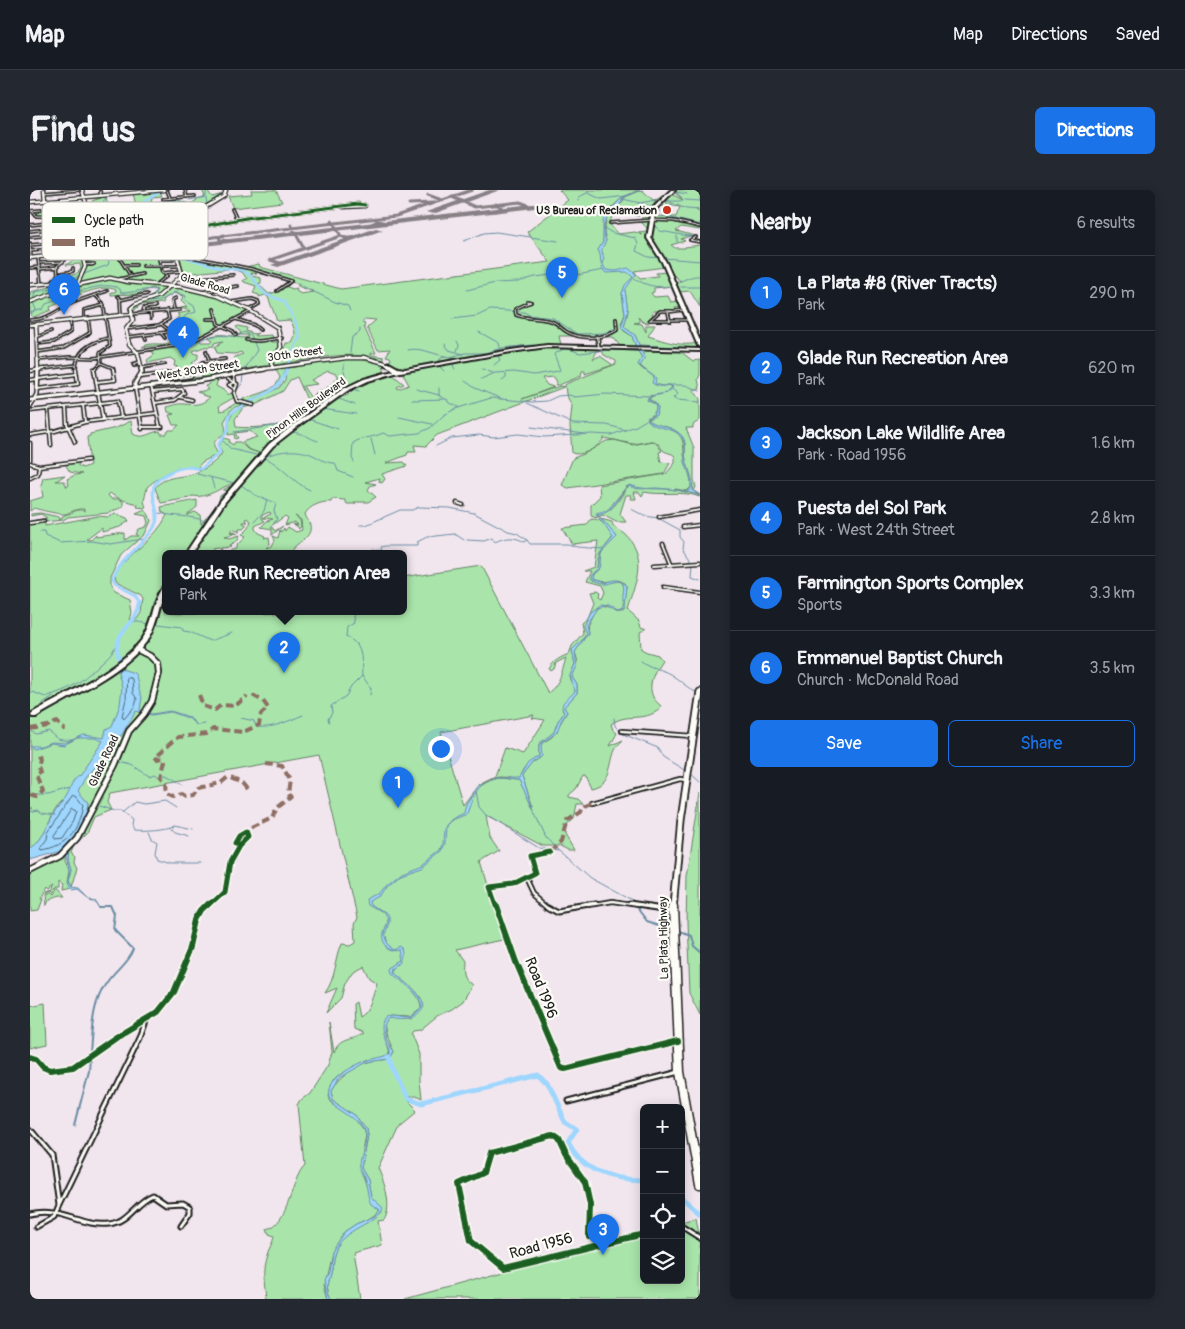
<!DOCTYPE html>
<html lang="en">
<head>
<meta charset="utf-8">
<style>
  :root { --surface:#171b24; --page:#242831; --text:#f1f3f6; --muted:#9ea1a6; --line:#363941; --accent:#1a73e8 }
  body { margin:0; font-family:Pangolin,sans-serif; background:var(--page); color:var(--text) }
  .controls { position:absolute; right:15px; bottom:15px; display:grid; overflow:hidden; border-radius:8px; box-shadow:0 2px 12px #0003 }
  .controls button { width:45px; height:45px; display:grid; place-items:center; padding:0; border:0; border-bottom:1px solid var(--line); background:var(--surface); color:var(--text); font:25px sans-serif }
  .you { position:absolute; left:410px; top:558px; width:18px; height:18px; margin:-12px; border:4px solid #fff; border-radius:50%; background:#1a73e8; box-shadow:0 0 0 8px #1a73e833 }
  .badge { display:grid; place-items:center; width:32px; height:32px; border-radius:50%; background:var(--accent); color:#fff; font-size:16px; font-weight:700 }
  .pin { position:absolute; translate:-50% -41px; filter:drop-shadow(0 1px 2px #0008) }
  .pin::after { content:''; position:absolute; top:26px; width:18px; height:15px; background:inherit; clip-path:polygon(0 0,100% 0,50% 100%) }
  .popup { position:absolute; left:132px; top:360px; width:245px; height:65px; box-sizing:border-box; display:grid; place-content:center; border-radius:8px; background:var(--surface); filter:drop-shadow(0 1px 4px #0005); font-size:16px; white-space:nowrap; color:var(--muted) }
  .popup b { font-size:19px; color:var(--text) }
  .popup::after { content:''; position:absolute; left:50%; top:100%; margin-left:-10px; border:10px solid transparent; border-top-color:var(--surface) }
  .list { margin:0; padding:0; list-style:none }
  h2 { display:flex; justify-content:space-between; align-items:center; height:65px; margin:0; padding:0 20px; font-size:21px }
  h2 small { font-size:16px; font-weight:400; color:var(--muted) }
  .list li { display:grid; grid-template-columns:32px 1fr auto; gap:15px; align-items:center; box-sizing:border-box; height:75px; padding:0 20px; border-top:1px solid var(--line) }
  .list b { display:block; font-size:19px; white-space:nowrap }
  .list p { margin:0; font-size:16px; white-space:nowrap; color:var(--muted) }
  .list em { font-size:16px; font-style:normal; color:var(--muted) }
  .actions { display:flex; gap:10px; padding:15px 20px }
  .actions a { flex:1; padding:11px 0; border:1px solid var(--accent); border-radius:8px; text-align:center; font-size:18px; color:var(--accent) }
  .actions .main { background:var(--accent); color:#fff }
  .icon { flex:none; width:28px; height:28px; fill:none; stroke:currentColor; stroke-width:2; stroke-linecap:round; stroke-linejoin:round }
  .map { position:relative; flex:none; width:670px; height:1109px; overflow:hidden; border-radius:8px }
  header { display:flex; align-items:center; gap:30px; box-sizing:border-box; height:70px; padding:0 25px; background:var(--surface); border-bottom:1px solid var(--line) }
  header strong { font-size:24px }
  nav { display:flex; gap:28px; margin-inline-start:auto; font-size:18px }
  .intro { display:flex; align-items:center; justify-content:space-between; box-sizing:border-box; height:120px; padding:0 30px }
  h1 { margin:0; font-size:35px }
  .button { padding:12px 22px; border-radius:8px; background:var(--accent); color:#fff; font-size:18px; font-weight:700 }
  main { display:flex; gap:30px; padding:0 30px }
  aside { flex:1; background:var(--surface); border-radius:8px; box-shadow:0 2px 12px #0003 }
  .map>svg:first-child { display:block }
  .green { fill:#a9e5ab; stroke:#628064; fill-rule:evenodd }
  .water { fill:#9ed6fe; stroke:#6a8ca4 }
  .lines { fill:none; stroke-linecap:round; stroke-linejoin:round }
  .shore { stroke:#506676; stroke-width:1 }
  .stream-far1 { stroke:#6a8ca4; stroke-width:1 }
  .stream { stroke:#6a8ca4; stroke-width:2 }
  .river-far3 { stroke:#9ed6fe; stroke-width:2.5 }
  .river-far2 { stroke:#9ed6fe; stroke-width:3 }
  .river-far1 { stroke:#9ed6fe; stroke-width:4 }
  .river { stroke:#9ed6fe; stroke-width:5 }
  .taxiway { stroke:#878185; stroke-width:3 }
  .runway { fill:#878185; fill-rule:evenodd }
  .street-far3-casing { stroke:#1c1c1c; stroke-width:4 }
  .street-far2-casing { stroke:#1c1c1c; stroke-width:5 }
  .street-far1-casing { stroke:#1c1c1c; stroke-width:6 }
  .street-casing { stroke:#1c1c1c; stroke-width:7 }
  .secondary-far2-casing { stroke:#1c1c1c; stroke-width:5 }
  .secondary-far1-casing { stroke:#1c1c1c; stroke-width:6 }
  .secondary-casing { stroke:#1c1c1c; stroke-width:8 }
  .primary-far1-casing { stroke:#1c1c1c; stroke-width:9 }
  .primary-casing { stroke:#1c1c1c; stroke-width:11 }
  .highway-casing { stroke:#1c1c1c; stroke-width:4 }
  .street-far3 { stroke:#fdfcf7; stroke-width:1 }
  .street-far2 { stroke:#fdfcf7; stroke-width:2 }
  .street-far1 { stroke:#fdfcf7; stroke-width:2.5 }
  .street { stroke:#fdfcf7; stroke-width:3 }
  .secondary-far2 { stroke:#fdfcf7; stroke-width:2.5 }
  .secondary-far1 { stroke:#fdfcf7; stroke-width:3 }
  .secondary { stroke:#fdfcf7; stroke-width:4.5 }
  .primary-far1 { stroke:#fdfcf7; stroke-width:5.5 }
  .primary { stroke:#fdfcf7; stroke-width:8 }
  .highway { fill:#fdfcf7; fill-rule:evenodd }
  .quiet { stroke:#8d6e63; stroke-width:4; stroke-dasharray:8 4; stroke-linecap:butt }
  .cycleway-far2-casing { stroke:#fdfcf7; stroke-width:5 }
  .cycleway-far1-casing { stroke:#fdfcf7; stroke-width:8 }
  .cycleway-casing { stroke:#fdfcf7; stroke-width:9 }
  .cycleway-far2 { stroke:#1b5e20; stroke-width:3 }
  .cycleway-far1 { stroke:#1b5e20; stroke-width:5 }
  .cycleway { stroke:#1b5e20; stroke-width:6 }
  .poi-dot { fill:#c8321e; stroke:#fdfcf7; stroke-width:2 }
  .labels { text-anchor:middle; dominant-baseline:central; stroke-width:4.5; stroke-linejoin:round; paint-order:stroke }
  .far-poi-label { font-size:11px; font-weight:bold; fill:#1c1c1c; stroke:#fdfcf7; text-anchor:end }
  .far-street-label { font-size:11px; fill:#1c1c1c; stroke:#fdfcf7 }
  .street-label { font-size:12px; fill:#1c1c1c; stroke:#fdfcf7 }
  .near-street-label { font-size:15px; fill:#1c1c1c; stroke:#fdfcf7 }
  .key { fill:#fdfcf7; stroke:#bab9b5; stroke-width:1 }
  .key-label { font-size:14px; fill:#1c1c1c }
</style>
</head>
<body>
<header>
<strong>Map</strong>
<nav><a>Map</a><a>Directions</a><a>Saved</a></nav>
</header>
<div class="intro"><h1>Find us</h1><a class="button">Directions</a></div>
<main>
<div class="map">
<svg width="670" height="1109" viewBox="0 0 670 1109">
  <rect width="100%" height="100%" fill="#f2e6ee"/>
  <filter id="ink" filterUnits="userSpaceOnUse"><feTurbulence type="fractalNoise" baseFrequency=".02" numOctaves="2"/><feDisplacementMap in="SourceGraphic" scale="10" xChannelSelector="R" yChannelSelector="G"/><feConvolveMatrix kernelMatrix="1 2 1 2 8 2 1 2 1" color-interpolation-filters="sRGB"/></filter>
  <g filter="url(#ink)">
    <!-- green -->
    <path class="green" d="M172 0H177L182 7 193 4 182 11 178 16 170 14 155 18 153 17 154 13 134 14V16L119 18 113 26 119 30H127V33L121 34 123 40C111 41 100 38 90 47L97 38 105 37V33H99L88 47 85 48 84 46 86 41 83 44 84 48 80 49 77 45H75L74 41 86 40 92 35 91 30 75 32 79 30 76 21H67L74 20V17L67 18 71 17 70 15 63 14 59 18H57L61 14 62 11 71 8H63L76 6 78 19 106 16 103 3 113 2 114 5 122 3 120 2H130L132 6 122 7 121 13 145 10 161 14 167 10 166 9 175 7Z
      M221 0H246L252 12 203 18 198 6 222 4Z
      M529 0H609L593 7 579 20 574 33 573 52 568 61 573 64 571 61V57L576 51 574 42 577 26 592 13 595 7 612 0 623 10 628 9 636 3 625 12 620 24 614 18 606 23 609 26H605L599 20 585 22C578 33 579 35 588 44L605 42 612 45 608 42 617 41V38L612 33 613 30 611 28 621 27 617 30H620L616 45 625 60 621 46 625 26 646 27 650 17 637 15 635 11 633 17V10L641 4 653 10 645 3 647 0H670V20H666L670 23V36H667L670 37V40L651 37 646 41 666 46 665 48 660 46 651 49 655 51 641 55 645 58H655V57L670 55V117L660 101 649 102 645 91H651L642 84 634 74 635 77 604 81 610 88 628 86 626 83 637 82 643 96 624 98V102L621 103 624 107 638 106 641 112 649 111 652 117 645 118 646 120 623 121 622 126 617 130 619 133 613 132 608 127 610 132 604 133 612 134 616 142V135H625L618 146C635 151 649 157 668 153L669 158 610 157 605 145 594 137 598 121 595 101 592 103 595 124 591 134 594 141 602 146 606 157 590 156 583 147H569L571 156 567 155 563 146H529L531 155 491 156 370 179 358 171 361 170 360 167 356 166 360 159 348 160 337 138 346 130 335 129 332 133 335 134 334 137 346 163H341V165L354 167V170C318 159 281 170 244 175L243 173 249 167 252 158 255 157 256 153H262C267 144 265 139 260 130L247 131 238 107 235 105 229 107V105L223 103 226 96 214 92 213 90 217 89 212 82 200 79 154 84 150 66 222 80 227 84 221 83 222 86 231 88V93L228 94 239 104 246 102 261 93 257 97 263 99 267 98 266 101 271 104 283 102 268 96 267 95 270 94 261 92 258 89 232 84 215 77 229 74 230 77 311 99 520 72 497 42 538 10Z
      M56 17 46 38 55 75 49 89 45 93H31L33 87 46 84 51 79 50 74 36 75 47 68 43 65 46 60 38 58 43 56 38 54 41 53 42 49 35 47 38 44 24 46 41 38 39 36 44 27C31 23 17 29 4 25L9 22H3Z
      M127 41 129 44 114 49 119 51 141 50 146 69H128L131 83 135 86 127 93 98 92 81 87 50 93 56 76 51 54 57 53V56L68 55 60 56 68 57 83 53V59H90L91 55 85 53 84 50H91L90 48 107 43Z
      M78 88 94 92 139 96 127 106 103 114 99 121 98 118C106 108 122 112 127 100L122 98 107 104 81 105V102H85L86 100C71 92 36 111 20 117L21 120 4 127 0 125V113L48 95 75 91Z
      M20 93 43 95 0 111V102L20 97Z
      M145 96 187 107 218 121 165 149 137 157 136 155 112 157C122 151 130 156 139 153 148 150 154 141 163 139L161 136 147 140 143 137 145 131 149 126 147 124 161 121 150 118 157 117 151 111 153 106 144 103 134 109 133 113 110 115 103 122V116L131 105Z
      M208 136 217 138 216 141 224 144 228 143 224 145 226 146 242 145 243 148 251 147 241 149 242 152H250C252 162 244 167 240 175L190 183 169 189 134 193 139 190 172 187 174 183V180L179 174H204L205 167 213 164 211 162 205 164 187 163 185 157 193 151 184 153V156L174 157 163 161 165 164H168V168L162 173 166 176C160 188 151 187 138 189L149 187 145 183 151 182 149 177 144 176 145 171 140 168 118 173 117 170 124 165 123 162 117 160 144 157 170 149 171 152H181L183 150 178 147C197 140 208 151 218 147V145H208L211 143 206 137Z
      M506 159H568L563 169 570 166 583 175 555 184V181H552L551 186 529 195H525L527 192 524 187 512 188 517 195 524 197 492 209 530 196 534 197 407 245 396 256 384 255 386 262H378L377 265 356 273 374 272 377 276 352 284 355 289 352 293 349 292 350 288 335 292 346 294 340 296 338 300 346 307 338 312H324L326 314H317L315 310 302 309 301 312C292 311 279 316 275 324 276 328 279 332 280 335 283 350 263 352 260 364H202L205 362 202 364H195L201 360 206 359V356L215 347 211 345 218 338 221 331 217 328 216 331 218 332H213V333L217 335 213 339H209V342L201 339V343L203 342 207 344 200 343 203 345 194 347 199 349 209 346 206 352 199 356 201 357 190 358 191 361 188 358 182 359 185 362 181 364H161L181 335 185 334 182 332 194 314 231 270 233 268 237 269 234 267 237 263 268 236 303 213 308 208 318 205 327 196 362 184 374 194 367 197 368 199 379 195 372 182ZM240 322 241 324 233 328 243 329 237 331 231 337 242 339V345L253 336 245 341 241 336 255 326 258 328 255 335 265 332 268 335 263 334 267 336 269 339 271 336 270 330 265 326 271 330 272 340 266 342 258 337 255 341 254 338 251 342 250 340 248 348 243 346 245 350 242 356 236 358 240 354 239 347 234 348 235 346 228 343 225 339V336L235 331 232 329V325Z
      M571 159 608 161 612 168 608 175 615 181 610 175 615 168 611 160 650 161 663 171 670 170V185L668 189 670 199H663L670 209V230L663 235V238H656L664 258V290L666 297 664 301 670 305 663 301C663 289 659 281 656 270 653 257 660 249 644 240 636 235 625 236 618 230L626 225 628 218 625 213 619 209 623 206 620 205 617 210 625 214 626 219 623 225 617 228C623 236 633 236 642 240 657 247 652 258 655 270 657 279 662 287 661 297L657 301 645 299C653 302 664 302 670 307 652 300 632 306 614 302L612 306 609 302H604L606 309H600L601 305H596L590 324 596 332H586L573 325 568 327 569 324C583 323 592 306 597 296L578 320 567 323V328L561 326V315L570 306 569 295 636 284 645 273V266C642 263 637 263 634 261 628 256 629 251 621 251L626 253 632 261 629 262 631 272 640 273 634 284 538 298 532 295 543 268 554 264 576 251 585 250 603 255 621 251 603 254 574 248C569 257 552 267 542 263L540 236 542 216 536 204 535 195 538 193 586 174V171L574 165Z
      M324 168 353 174 356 175 353 176 355 181C326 189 304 206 282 222 263 235 246 247 229 263L218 259 212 252 227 247 220 241 205 243 208 248 205 249 204 244 198 245 200 227 204 222 250 197 255 190 257 178ZM298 181 308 185V188L282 211C280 205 276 202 273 196L287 194 281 190ZM267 187 281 219C277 223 273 227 268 229 256 236 220 239 206 237L205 229 213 218 227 214 253 201 260 190Z
      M256 178 250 195 215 214 205 217 200 221 194 232C199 247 190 243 184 253V257L188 264 172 272 167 278C149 272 130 286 117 297L114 311 116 318 107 317 108 314C99 312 87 309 80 303L78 305 81 309H88L93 311V317L78 323 38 327 33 330 15 332V336L68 326 78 327 86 324 97 328 99 331 90 337 72 342V338L57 349 61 350 66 345V347C76 346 85 344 95 343V350L101 346H109L106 344 109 339 116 337 118 333 116 326 106 324 115 320 119 325 121 331 115 344 91 365 80 388V397L84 403 100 410 102 423 100 430 107 429 111 423 113 409 111 406 85 393 84 386C97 363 126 350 137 325L132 322 131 317 167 310V317L157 325 165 322 170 325 171 334 189 312 190 306 197 301 193 300 200 296 195 305 155 364H135V391L124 413 121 427 130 426 135 406V422L148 423 373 422V388L451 376 518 503C530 494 532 482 536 468L526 473 524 479 521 481 519 479C523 471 531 467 539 464L542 456 553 443 551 433 557 428 563 413 559 403 565 402 568 404 567 408 570 410 573 403 570 396 555 392 560 381H553L564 377 568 351 542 354 532 338 557 335 561 329C574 329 576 337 583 347L575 357 568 369 567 378 560 385 561 391C586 400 598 373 593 420L589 423C573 414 568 410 559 428 555 435 553 435 556 443L553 449 542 460 545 474 540 486 545 501 532 519 534 523 528 531 524 542 509 554V566C501 571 492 578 490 588 483 590 477 587 470 587 450 588 439 605 435 622L438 620C439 602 456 588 473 588 479 589 484 590 489 590L503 617 492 586 502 573 510 568 511 554 522 547 537 522 534 517 547 503V495L542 487 548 472 545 462 558 443C557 436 557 435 561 428 568 412 574 415 587 423L594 422 597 397 595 393C583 386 573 396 561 389L562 384 569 378 571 363 587 347 571 329 582 332C583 340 592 340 597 346 619 369 605 395 598 421L609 431 611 437 616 439 610 442 611 459 617 462 628 465 632 470C625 480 617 494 623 507 624 510 628 513 631 516L630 519C613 533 597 522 581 534L583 540 587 543 580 556 593 550C590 553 587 556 585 560 579 574 582 594 561 598L555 586H553L546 599 539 605V607L548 609 553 614H547L544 629 536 636 535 641V645L544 660H538L530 656H513L456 626 460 648 469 661 451 672 474 749 425 760 433 771C432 783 432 788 442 795L433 811 422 819 407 826 390 840 383 841 381 844 389 864V890L391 910 385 907H378L372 901 374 909 385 920 368 934 348 978C354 992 363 1016 354 1030L348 1031 352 1055 323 1063 330 1109H301C294 1094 299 1093 301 1079 302 1074 301 1069 303 1064 309 1041 335 1035 352 1022L341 1007 338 990 331 978 337 945 336 938 326 924 303 909 301 901C307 889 326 875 339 872 349 869 358 873 364 862L357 846 354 834 358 828 381 829 393 818C394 802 373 792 364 782L372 772 361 780C370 791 392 803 391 819L380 827 360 826 352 832 360 864 352 868 337 870 311 884 303 891 299 900 298 906 303 912 324 925 333 938 335 945 329 976 335 991 342 1014 349 1019V1022L340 1028 326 1034 314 1042 301 1061 294 1095 298 1109H236C235 1092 231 1083 237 1065 239 1057 243 1054 244 1046L239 1044 237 1039C259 1034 261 989 275 976L269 914 272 909 280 903 298 875 302 862 299 832 304 862C311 846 322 852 334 843L324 839 323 814 326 812 329 827C340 821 343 805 347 793L339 788 333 776 323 781 315 793 311 808 296 823 307 798 295 803C306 788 305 770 312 753L320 754 325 751 324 733 327 727 289 565 80 603 77 612 81 620 64 627 57 643 44 655 41 663 45 667 44 672 47 678 41 697 38 691 41 679 38 670 39 660 52 643 61 623 72 605H68L58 621V613L54 608C48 609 40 609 34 611 19 619 16 653 0 658V620L3 618H0V331L17 328 11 324 1 326V324L10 323 29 327 30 330 34 325C40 325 48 317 54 321V319C47 318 42 322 35 324 31 325 6 319 4 318L0 321V311L13 307 11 296 13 288 35 285 26 291H34L37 297 39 295 37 289 45 285 52 284 40 282 35 274 49 272 48 276 53 278 60 275 57 247 60 246V244L86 238 101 231 103 244C114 250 119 242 130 241L131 244H136L139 240H144L149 235H143L139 225 144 224 138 222 137 217C143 216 147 213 154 214 165 215 172 215 180 207L172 205 173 204 167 202 178 200 175 196 180 194 179 192 181 190 203 185 204 187 188 189 186 196 197 202V205L204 202 205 207 189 216 190 221 195 220 206 213H213L209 212 210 210C225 204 245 203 250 187L245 179ZM504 525 502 528 515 530 493 564 475 558 465 586 449 594 433 615 411 542Z
      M194 248 200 250 199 252 203 255 205 252H210L217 259 229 263 205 293C189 297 179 309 162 306L159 308 131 313 125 298C135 284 153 289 167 282 176 279 187 271 192 263L189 256Z
      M670 603V825L659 803 656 732 657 686Z
      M35 664V671L39 680 37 693 40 699 31 701 32 695 28 692V699H24L32 708H27L16 711 14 716 13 705H18L20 707 24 702 23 700 20 705 18 703 13 704 19 702 22 697 16 701 14 699 9 709H11L7 720 0 721V683L27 670Z
      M15 813 17 854 0 858V816Z
      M666 1028 670 1050V1109H375L614 1043V1090H651V1032Z"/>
    <!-- water -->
    <path class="water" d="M611 0 593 8C589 24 567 23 576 51 571 61 571 57 574 69L572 73 576 80 586 81 598 78 606 84 595 100 598 121 594 137 605 145 610 157H606L602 146 591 138 595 124 592 103 595 95 603 87 597 82 576 83C568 76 573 68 568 60L573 52V31L577 23 593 7Z
      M607 160H611L615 168 610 176 626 188 625 194 633 196 639 195 643 197C638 206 627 204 619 207V210L625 213 628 218 626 225 618 229C625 236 635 235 644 240 660 248 653 257 656 270 659 281 663 289 663 301L670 306C658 301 640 299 626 298 616 298 609 301 599 296 586 306 588 320 568 325L587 347 571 363 569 378 562 384 561 389 573 393C581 389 590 388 597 396L595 419 593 423H587L575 416 567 418 556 435 558 443 545 462 547 476 542 487 547 495V503L534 517 537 522 531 531 527 542 511 554 512 566 502 573 492 586 504 621 489 590C483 590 479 589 473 588 448 588 443 606 437 624L422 630 416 637 415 653 412 661 392 677 371 684 357 696 350 707 340 712 341 716C356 727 362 725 353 745L357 754 365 760 372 757 375 760C378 770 374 776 365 779L364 782C374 793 390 800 394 816 388 831 372 831 359 828 349 835 357 854 364 861L360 869 337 872 309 888 301 901 303 909 326 924 336 938 337 945 331 978 338 990 341 1007 353 1018C350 1033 310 1038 303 1064 301 1069 302 1074 301 1079 299 1092 294 1095 301 1109H298L294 1090 298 1082 301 1061 314 1042 326 1034 345 1026 350 1020C348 1018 343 1016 341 1014 337 1007 338 999 335 991 334 985 328 981 329 974 330 964 336 954 335 944 332 921 294 917 299 899 302 887 326 874 338 870 345 868 352 868 360 864V860C355 850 348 837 355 827 370 823 379 836 392 817 389 801 372 793 362 783L361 779 374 771 372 760C362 763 349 755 352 743 353 739 356 736 356 731L352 724 338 716 337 710 349 704 357 694 372 682 393 674 411 660 413 654 414 639 417 634 422 629 434 623 436 614 448 596 466 588H489L498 573 509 566V554L524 542 528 531 534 523C528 511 539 509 545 501L540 486 545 474 542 460 553 449 556 443 553 436 560 422 570 415 578 416 589 423 592 422C595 416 592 412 593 406 596 387 589 390 575 394 570 395 563 392 559 389L560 385 567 378 570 363 583 348 566 323 578 320 599 295C618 302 636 296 656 302L661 299C662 289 658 281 655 272 654 265 657 260 654 253 649 234 625 242 617 229L623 225 626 219 625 214 617 210 619 206 636 203 642 197 639 195C633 196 629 198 622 193L624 187 608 175 612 167Z
      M91 478C95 481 100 481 104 483 108 486 107 499 112 507L110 520 122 524 140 521 147 523 159 527 168 536 158 528 141 522 121 525 106 521 91 546 85 547 68 573 55 588 48 601 58 613 55 633 39 657 38 670 41 679 38 691 41 697 48 698 57 707 66 709 71 717 66 710 57 707 47 699 41 700C34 692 40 689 39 680 39 675 35 667 35 660L0 670V658C12 654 19 629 27 619 30 615 34 611 37 606 41 599 41 591 49 586L73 551 65 548H47L34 555 21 553 4 559 0 556H11L22 552 35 553 54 545 74 548 76 539 82 536 90 515 92 497 88 482Z"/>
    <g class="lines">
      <!-- shore -->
      <path class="shore" d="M97 487 102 489 103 503 107 509 105 516 94 529 92 526 96 509Z
        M43 606H46L53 615C49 640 37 656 12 660L11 657 17 649 18 642Z
        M42 619 46 621 43 631 32 648 25 649 24 646Z"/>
      <!-- stream-far1 -->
      <path class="stream-far1" d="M557 0 558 3 571 9 596 6
        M646 0V2L657 4
        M646 2 652 8
        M79 6 74 10 73 15 77 20 114 17 133 11 151 10
        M176 8 177 15
        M593 9 610 13 626 10
        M159 10 176 7V0
        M635 10 656 19 670 20
        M655 10 670 11
        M548 11 549 7 557 3
        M637 11H653
        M608 13 621 16
        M628 18 630 24
        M633 26 670 35
        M96 32 107 34 126 32
        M623 34 630 41 664 47
        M574 38 582 43 605 48 608 54 606 61 618 67 630 68
        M647 46V52
        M434 51 454 43 466 42 528 51
        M634 68 670 71
        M54 84 78 75 79 72 75 65 79 61 68 59 88 51
        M604 88C617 96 625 98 641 96
        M646 92C655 91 660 85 670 86
        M46 94 44 89 49 85
        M272 96 305 112 318 116 320 121
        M651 97H670
        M437 100 465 93 488 92 505 87 529 84 541 86 574 80
        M0 105 5 102 40 96
        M116 112 130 111 145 102 156 106 155 110 164 116 166 122 156 125 151 132 165 134 169 137 147 154 162 156C176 145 190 144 207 147L214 142 221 145 227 160 215 179
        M0 123 13 119 16 114C34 108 74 88 90 99L91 103C103 103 115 98 126 100L123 106 112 111
        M0 125 6 120 3 112 5 102
        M422 129 447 126 460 120 494 122 499 125 523 128 547 144 574 143 583 139
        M449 142 469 153 470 157
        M427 151 429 155 427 161
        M415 154 419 160 433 164
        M610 155 669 158
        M511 158H517
        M517 158 539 159 550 163 577 160 608 161
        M378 160C391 157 402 164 415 166
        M320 163 322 147 330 142V139
        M409 172 410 169 416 166 420 167 435 163H456L471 158 504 155
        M425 172 423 176 425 179
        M314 174V179
        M411 174 409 176 414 181
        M464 175 470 170 468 166 471 164
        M452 179 463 183
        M451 189 465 183 484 182 504 185 528 181 530 180 524 164 532 160
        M435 191 445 198 472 209
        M472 191 476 188V184
        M637 195H655L670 201
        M409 198V206L414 208
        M386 199 409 205
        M642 199 648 204 643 208 646 210 670 212
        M205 202 212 194 213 184
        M309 209 325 215
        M382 210 417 209 418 212 429 217
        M302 212 322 199 329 201
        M289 213 316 189 314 181
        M497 213 543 234 577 235 595 240
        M292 219 326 224
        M369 227 402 234
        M278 229 308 239
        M501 237 555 244
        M204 242 264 233 287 215
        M262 242C273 243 278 248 288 251
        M191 249 201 259 226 265
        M341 249 345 265
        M406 256 422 248 449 245 464 247 488 244 514 247 562 244 581 245 606 236 616 230
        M234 267C250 260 269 258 285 266 291 269 295 273 305 273L308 281 323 287
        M234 267C253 276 263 293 280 300
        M324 272 322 268 323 253C332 247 343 248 353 243L360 246 389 243 400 238 414 225 425 219 461 208 502 212 517 211 528 206 539 205 545 207 576 204 620 206
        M171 279 167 284 204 293
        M181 288 184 298
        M210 294 225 305 246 313 244 321 247 329 244 333
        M601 319 615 326 628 328 650 340V347L654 352 653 358 663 373 662 386 670 389
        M129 323C144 327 160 325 175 331
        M225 331 234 321 237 309
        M182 333H185
        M330 335H336L370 320H382L389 317 420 318 444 323 478 341 487 343 497 350
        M10 342H14L15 346 30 353 62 351 80 354 114 349
        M437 350 454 351 462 348 465 352C475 347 485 346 494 352L497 350 500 354H538L547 357 572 359
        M343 364 341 362 343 359 352 361 351 357 355 356H387V352L397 347 425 344 434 350
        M103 431 120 434
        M128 434 152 437 153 441 160 442 180 451 202 443
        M611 471C620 478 631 479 640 484 650 490 657 498 667 503
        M332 486 341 498 340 505
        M0 503 3 502 15 507C43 498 50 493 71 473 78 467 81 464 86 456
        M13 516V513L23 506
        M211 528 224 531 226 537C243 539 258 531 273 525
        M584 528 585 536 593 544 628 558 633 567 656 581
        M299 532 298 529 302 523 301 516 316 506 321 497 332 486C331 468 334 455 316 447L317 437 324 433 323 426 327 422
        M168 535 175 534
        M0 541 6 544 19 541C26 550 31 551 42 550
        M73 563 77 569 85 571
        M89 572 102 575 119 586 125 584 129 587 136 585 152 594
        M660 583 670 592
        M446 601 449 617 456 625 509 658 529 661 560 688 602 711 605 717
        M0 605H18L40 599
        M66 615 84 621H91L102 630 101 635 104 640C115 641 137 640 145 635L163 639
        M0 622 8 620 12 623 25 625
        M93 622 105 612 114 614 135 611 146 618
        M504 622 516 648 528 660
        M141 638 145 642 159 646
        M119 642 122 649 127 652 125 663 127 669 140 673H170"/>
      <!-- stream -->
      <path class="stream" d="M604 715 617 732 642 740
        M648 741 659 745 662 756 670 763
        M60 863C62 839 62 812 77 792 85 780 99 771 103 758L85 740 87 726 83 717H71
        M45 935 59 881 60 867"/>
      <!-- river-far3 -->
      <path class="river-far3" d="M85 48 84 42C101 29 110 9 132 1
        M86 50 112 65 143 66
        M150 66 192 78 211 80 220 85 235 104 254 111 266 133 270 146 259 172
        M256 180 257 178"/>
      <!-- river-far2 -->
      <path class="river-far2" d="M110 414 105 406 84 395 82 390C91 368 110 358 123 339 132 324 123 316 123 301 123 288 144 279 156 277 161 277 166 278 171 279L190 262 188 255 198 240 199 225C218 208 249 207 257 179"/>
      <!-- river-far1 -->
      <path class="river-far1" d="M89 469C80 440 107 438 110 413"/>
      <!-- river -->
      <path class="river" d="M359 867 363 881 376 909 391 914 508 885 517 894 535 932 547 939 538 953C552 982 584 990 614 990
        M651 1007 670 1024"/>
      <!-- taxiway -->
      <path class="taxiway" d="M398 5 412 10
        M422 7 445 17 490 12 498 15 494 17
        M379 14 402 13
        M465 21 472 18 466 14
        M302 31 311 46 316 48
        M261 35 273 57
        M340 35 347 31 358 33
        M258 44 265 42 273 43
        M194 45 189 47 190 50 199 51
        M316 48H323
        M174 54H168L166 51 183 47 366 26 442 0
        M250 73 240 70 311 46"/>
      <!-- runway -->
      <path class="runway" d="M459 0H470L403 24 396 22Z
        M502 14H505V18L165 57 161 55 165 53Z
        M346 38 353 40 248 77 241 75Z"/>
      <!-- street-far3 casing -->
      <g class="street-far3-casing">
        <path id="street-far3" d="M137 0 140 8
          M155 0 157 7
          M70 1 71 6
          M14 3 49 0
          M133 9 165 6
          M144 18 146 24
          M202 19 207 30
          M0 21 57 16
          M61 22 64 24 63 26
          M622 30 644 31 670 37
          M48 32 77 27 74 24 51 27
          M580 33 622 30
          M0 35 27 32
          M0 41 36 37 43 27 6 26 2 21
          M22 42 23 52
          M0 47 23 45
          M666 47 660 50 670 52
          M0 53 1 68
          M0 55 35 52 34 55
          M0 61 35 58
          M147 64 222 79 261 91 247 101
          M8 68 11 94
          M90 69 100 85
          M130 70H148
          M54 71 70 67
          M10 73 33 72
          M55 75 64 74
          M61 75 64 74
          M95 75H106
          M113 76H150
          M0 78 10 77
          M10 79 28 77
          M133 83 152 81
          M28 84 43 81V78
          M150 88 160 89 203 85
          M89 89 112 84
          M22 93 28 84 27 76 35 70 37 64
          M127 94 137 86 132 82 129 69
          M171 102 208 96
          M88 106 90 108 91 125
          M90 110 117 104
          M497 111 501 112 498 113Z
          M202 112 222 109 228 111 229 114 219 120
          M498 113 485 119 486 125C497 129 510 128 521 131 528 133 531 139 537 142 551 150 574 149 587 140L586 129
          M125 116V117H123Z
          M144 119 142 110 146 108
          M184 119 188 134 203 141 206 145
          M113 122 114 118 123 117
          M120 122 121 128
          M102 124 150 120
          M54 129V120L74 115
          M177 129H186
          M206 129 224 135 230 140
          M0 130C17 130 26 121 40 114 52 109 65 105 77 101
          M620 130H658
          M620 130 630 121H642
          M640 131 638 122 654 120
          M131 134 140 141
          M96 139 129 135 139 129 137 120
          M131 143 135 148
          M114 145 116 150
          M566 146 569 158
          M7 147 21 141
          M98 147 146 141
          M568 147 569 157
          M216 150 229 151 252 148
          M7 154 24 152 39 143 41 141 40 130
          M176 161 179 170
          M7 162 34 158 58 144 60 142 58 128
          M8 170 39 167 64 168 145 156 167 149 221 121
          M110 172 103 174 104 176 110 175
          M71 173 83 178V180
          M111 178 135 174
          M4 180 46 175
          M46 180C45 161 61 152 78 148
          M64 180 71 173 70 163 80 156 73 113 65 105
          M165 180 172 172 195 169"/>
      </g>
      <!-- street-far2 casing -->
      <g class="street-far2-casing">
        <path id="street-far2" d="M64 179 73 230
          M0 181 14 179
          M203 182 205 192 199 195 205 199
          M110 187 140 183
          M198 189 207 194 204 203 207 211 223 215
          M0 190 47 184
          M66 192 85 190 83 179
          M133 195V192L136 190 161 186 166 179
          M121 196 130 237
          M105 198 112 239
          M7 199 48 194 46 179
          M123 202 152 199 154 203 145 210 125 213
          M290 202 282 211 292 216
          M150 207 162 210
          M53 215 55 232
          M0 217 4 210
          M36 217 37 234 45 252
          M18 219 21 255
          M0 221 88 211 91 227
          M112 237H132
          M0 245 25 241 55 232 127 223
          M0 253V270
          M0 273 9 276 58 270
          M0 288 8 284 9 276
          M427 313 433 315
          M629 327 670 320
          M0 333 14 331
          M653 337 670 335
          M633 353 641 373
          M624 375 670 372
          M633 397 670 402"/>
      </g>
      <!-- street-far1 casing -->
      <g class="street-far1-casing">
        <path id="street-far1" d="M592 541 663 546
          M562 613 650 589 656 590
          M216 642 218 647 209 656 205 653 209 646Z
          M497 688 504 703 520 717
          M179 717 195 702 200 672 209 656
          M466 717 459 697 483 694 505 683 500 666 520 662
          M557 717 580 713 608 717"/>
      </g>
      <!-- street casing -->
      <g class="street-casing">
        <path id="street" d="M466 715 486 772 531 878 535 879 648 851
          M518 715 529 721 564 715
          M599 715 641 721
          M0 867 6 869 13 877 20 880 43 877 86 847 128 822 144 802 163 757 169 730 174 721 180 715
          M536 911 649 882
          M0 939 22 965 29 1015 24 1027 6 1037
          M29 1015 110 848 116 831
          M0 1024C30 1016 51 1037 79 1034 99 1032 106 1011 123 1005L136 1014 153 1013 160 1017V1023L151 1036
          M651 1036 670 1048
          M559 1047 560 1015 555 992 536 965 529 950 523 946 459 963 453 983 429 994 441 1051 473 1078 614 1044"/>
      </g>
      <!-- secondary-far2 casing -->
      <g class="secondary-far2-casing">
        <path id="secondary-far2" d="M14 0 15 11
          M0 12 134 0
          M313 17 335 16
          M0 68 37 64 38 60 34 55 82 50 104 42 174 36 216 28 328 14 335 15
          M0 95 22 93 47 95 80 88 98 92 151 97 188 106 219 120 248 138 251 157 241 173 243 178
          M47 95 55 77 46 38 57 16 52 0
          M0 112 46 95
          M6 134 8 180
          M0 135 102 124
          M333 167 355 173 366 180
          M112 180 108 163 99 154 96 139 103 130 101 118 106 114 129 106 152 85 137 26 171 20 194 6 196 0
          M226 180 316 168H336"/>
      </g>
      <!-- secondary-far1 casing -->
      <g class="secondary-far1-casing">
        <path id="secondary-far1" d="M364 179 367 181
          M105 198V193L112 182 111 179
          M0 210 168 191 235 179
          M4 210 7 204 8 179"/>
      </g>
      <!-- secondary casing -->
      <g class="secondary-casing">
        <path id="secondary" d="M0 681 30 666 47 648 85 575 99 541 114 524 122 511 129 483 128 474 120 466 106 459"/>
      </g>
      <!-- primary-far1 casing -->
      <g class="primary-far1-casing">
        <path id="primary-far1" d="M643 717 651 630 670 502"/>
      </g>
      <!-- primary casing -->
      <g class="primary-casing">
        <path id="primary" d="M643 715 650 882 670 994"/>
      </g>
      <!-- highway casing -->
      <g class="highway-casing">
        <path id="highway" d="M641 0H645L626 19 621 48 636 72 670 151V157L668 156 632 72 617 48 622 19Z
          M517 155 670 159V161L517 157 481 162 365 183 338 191 317 201 271 234 243 256 195 312 161 364H155L191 310 239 254 267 232 313 199 334 189 367 180 355 175V173H359L368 178 375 179 481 160Z
          M135 397C136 405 132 411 130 419 127 430 124 442 117 451 94 483 40 506 6 527H2L1 525 2 523C35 504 91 479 113 448 123 433 124 413 133 398Z"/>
      </g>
      <!-- street-far3 -->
      <use href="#street-far3" class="street-far3"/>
      <!-- street-far2 -->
      <use href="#street-far2" class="street-far2"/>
      <!-- street-far1 -->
      <use href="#street-far1" class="street-far1"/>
      <!-- street -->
      <use href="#street" class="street"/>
      <!-- secondary-far2 -->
      <use href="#secondary-far2" class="secondary-far2"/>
      <!-- secondary-far1 -->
      <use href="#secondary-far1" class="secondary-far1"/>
      <!-- secondary -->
      <use href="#secondary" class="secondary"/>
      <!-- primary-far1 -->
      <use href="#primary-far1" class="primary-far1"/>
      <!-- primary -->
      <use href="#primary" class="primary"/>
      <!-- highway -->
      <use href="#highway" class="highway"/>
      <!-- quiet -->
      <path class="quiet" d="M169 505 173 516 185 520 191 515 205 516 217 506
        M0 539 18 536 27 532 35 540
        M217 599 212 593 198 587 191 593 168 598 163 605 154 606 151 604 143 607 137 604 136 593 131 587 135 571 133 568 127 569 125 567 148 547 177 544 183 539 213 542 229 535 231 524 238 518 233 511 222 505
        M0 605 7 607 13 601 6 585 10 582 8 576 10 569 6 563
        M221 638 242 628 247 618 261 607 258 604 260 590 252 576 236 574
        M520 662 531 652 537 631 551 622 553 617 562 613"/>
      <!-- cycleway-far2 casing -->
      <g class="cycleway-far2-casing">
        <path id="cycleway-far2" d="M34 55 82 50 104 42 174 36 216 28 328 14 335 15"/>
      </g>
      <!-- cycleway-far1 casing -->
      <g class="cycleway-far1-casing">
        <path id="cycleway-far1" d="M216 642 218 647 209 656 205 653 209 646Z
          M179 717 195 702 200 672 209 656
          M466 717 459 697 483 694 505 683 500 666 520 662"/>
      </g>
      <!-- cycleway casing -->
      <g class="cycleway-casing">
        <path id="cycleway" d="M466 715 486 772 531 878 535 879 648 851
          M0 867 6 869 13 877 20 880 43 877 86 847 128 822 144 802 163 757 169 730 174 721 180 715
          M559 1047 560 1015 555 992 536 965 529 950 523 946 459 963 453 983 429 994 441 1051 473 1078 614 1044"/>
      </g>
      <!-- cycleway-far2 -->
      <use href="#cycleway-far2" class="cycleway-far2"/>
      <!-- cycleway-far1 -->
      <use href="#cycleway-far1" class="cycleway-far1"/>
      <!-- cycleway -->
      <use href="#cycleway" class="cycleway"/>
    </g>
  </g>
  <!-- markers -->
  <circle class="poi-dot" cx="637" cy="20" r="5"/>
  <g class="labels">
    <!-- far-poi labels -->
    <g class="far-poi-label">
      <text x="627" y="20">US Bureau of Reclamation</text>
    </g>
    <!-- far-street labels -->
    <g class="far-street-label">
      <text transform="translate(175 94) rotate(16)">Glade Road</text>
      <text transform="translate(265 164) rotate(-8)">30th Street</text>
      <text transform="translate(168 180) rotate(-9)">West 30th Street</text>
      <text transform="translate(276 218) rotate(-36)">Pinon Hills Boulevard</text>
    </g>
    <!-- street labels -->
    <g class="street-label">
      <text transform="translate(74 571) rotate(-65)">Glade Road</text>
      <text transform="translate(634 748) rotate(-91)">La Plata Highway</text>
    </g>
    <!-- near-street labels -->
    <g class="near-street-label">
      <text transform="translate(511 798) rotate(68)">Road 1996</text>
      <text transform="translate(511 1056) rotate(-15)">Road 1956</text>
    </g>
  </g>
  <!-- legend -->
  <rect x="12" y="12" width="166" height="58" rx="8" class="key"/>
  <rect x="22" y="27" width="23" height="6" fill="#1b5e20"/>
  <rect x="22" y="49" width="23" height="7" fill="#8d6e63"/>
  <g class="key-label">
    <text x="54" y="35">Cycle path</text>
    <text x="54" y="57">Path</text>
  </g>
</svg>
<div class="controls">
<button>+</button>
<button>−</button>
<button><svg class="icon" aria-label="locate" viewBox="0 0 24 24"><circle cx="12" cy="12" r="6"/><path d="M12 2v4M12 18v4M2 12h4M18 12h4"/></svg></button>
<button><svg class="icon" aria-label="layers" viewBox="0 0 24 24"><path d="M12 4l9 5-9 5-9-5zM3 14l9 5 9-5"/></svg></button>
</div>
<div class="you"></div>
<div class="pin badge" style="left:368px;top:618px">1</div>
<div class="pin badge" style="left:254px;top:483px">2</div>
<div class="popup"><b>Glade Run Recreation Area</b>Park</div>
<div class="pin badge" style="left:573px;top:1065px">3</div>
<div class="pin badge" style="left:153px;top:168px">4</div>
<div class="pin badge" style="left:532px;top:108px">5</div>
<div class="pin badge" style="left:34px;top:125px">6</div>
</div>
<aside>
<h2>Nearby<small>6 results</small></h2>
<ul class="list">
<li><span class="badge">1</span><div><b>La Plata #8 (River Tracts)</b><p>Park</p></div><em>290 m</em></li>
<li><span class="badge">2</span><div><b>Glade Run Recreation Area</b><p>Park</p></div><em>620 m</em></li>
<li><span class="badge">3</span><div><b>Jackson Lake Wildlife Area</b><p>Park · Road 1956</p></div><em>1.6 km</em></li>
<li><span class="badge">4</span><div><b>Puesta del Sol Park</b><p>Park · West 24th Street</p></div><em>2.8 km</em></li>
<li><span class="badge">5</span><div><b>Farmington Sports Complex</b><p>Sports</p></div><em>3.3 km</em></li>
<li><span class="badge">6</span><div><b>Emmanuel Baptist Church</b><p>Church · McDonald Road</p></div><em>3.5 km</em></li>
</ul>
<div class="actions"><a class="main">Save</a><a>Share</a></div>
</aside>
</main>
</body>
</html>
